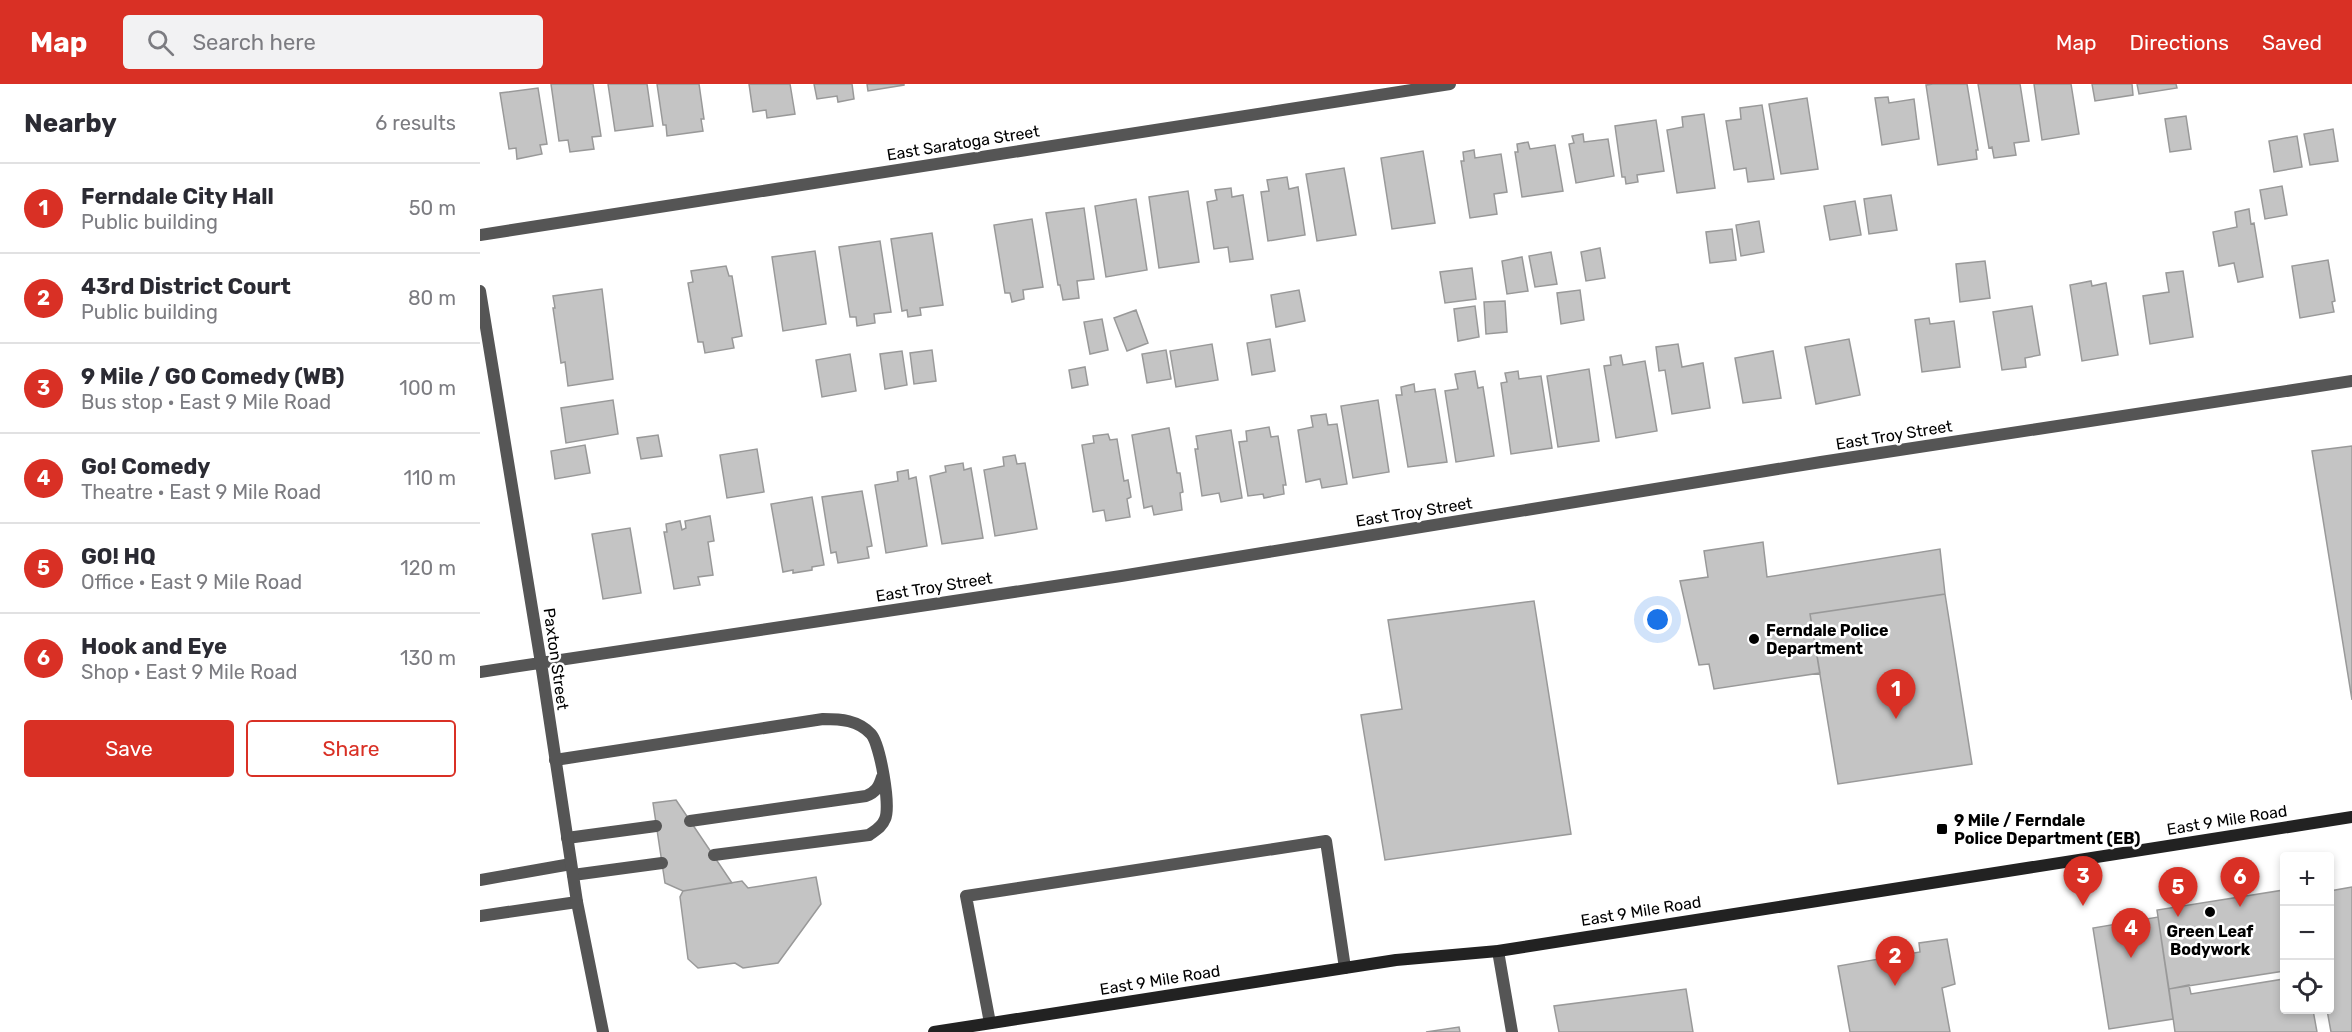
<!DOCTYPE html>
<html lang="en">
<head>
<meta charset="utf-8">
<style>
  :root { --surface:#fff; --page:#f2f2f3; --text:#2b2b33; --muted:#7c7c81; --line:#e1e1e2; --accent:#d93025 }
  body { margin:0; font-family:Rubik,sans-serif; background:var(--page); color:var(--text) }
  .controls { position:absolute; right:18px; bottom:18px; display:grid; overflow:hidden; border-radius:6px; box-shadow:0 3px 9px #0003 }
  .controls button { width:54px; height:54px; display:grid; place-items:center; padding:0; border:0; border-bottom:2px solid var(--line); background:var(--surface); color:var(--text); font:30px sans-serif }
  .you { position:absolute; left:1178px; top:536px; width:21px; height:21px; margin:-15px; border:4px solid #fff; border-radius:50%; background:#1a73e8; box-shadow:0 0 0 9px #1a73e833 }
  .badge { display:grid; place-items:center; width:39px; height:39px; border-radius:50%; background:var(--accent); color:#fff; font-size:20px; font-weight:700 }
  .pin { position:absolute; translate:-50% -50px; filter:drop-shadow(0 2px 3px #0008) }
  .pin::after { content:''; position:absolute; top:32px; width:21px; height:18px; background:inherit; clip-path:polygon(0 0,100% 0,50% 100%) }
  .list { margin:0; padding:0; list-style:none }
  h2 { display:flex; justify-content:space-between; align-items:center; height:78px; margin:0; padding:0 24px; font-size:26px }
  h2 small { font-size:20px; font-weight:400; color:var(--muted) }
  .list li { display:grid; grid-template-columns:39px 1fr auto; gap:18px; align-items:center; box-sizing:border-box; height:90px; padding:0 24px; border-top:2px solid var(--line) }
  .list b { display:block; font-size:22px; white-space:nowrap }
  .list p { margin:0; font-size:20px; white-space:nowrap; color:var(--muted) }
  .list em { font-size:20px; font-style:normal; color:var(--muted) }
  .actions { display:flex; gap:12px; padding:18px 24px }
  .actions a { flex:1; padding:14px 0; border:2px solid var(--accent); border-radius:6px; text-align:center; font-size:21px; color:var(--accent) }
  .actions .main { background:var(--accent); color:#fff }
  .icon { flex:none; width:33px; height:33px; fill:none; stroke:currentColor; stroke-width:2; stroke-linecap:round; stroke-linejoin:round }
  .map { position:relative; flex:none; width:1872px; height:948px; overflow:hidden }
  header { display:flex; align-items:center; gap:36px; box-sizing:border-box; height:84px; padding:0 30px; background:var(--accent); color:#fff }
  header strong { font-size:28px }
  nav { display:flex; gap:33px; margin-inline-start:auto; font-size:21px }
  .search { width:420px; height:54px; background:var(--page); display:flex; align-items:center; gap:15px; box-sizing:border-box; padding:0 21px; border-radius:6px; color:var(--muted); font-size:22px }
  main { display:flex }
  aside { flex:1; background:var(--surface) }
  .map>svg:first-child { display:block }
  .building { fill:#c4c4c4; stroke:#999; stroke-width:1.5 }
  .lines { fill:none; stroke-linecap:round; stroke-linejoin:round }
  .lane { stroke:#555; stroke-width:12 }
  .street { stroke:#555; stroke-width:12 }
  .secondary { stroke:#222; stroke-width:12 }
  .poi-dot { fill:#000; stroke:#fff; stroke-width:2 }
  .labels { text-anchor:middle; dominant-baseline:central; stroke-width:5; stroke-linejoin:round; paint-order:stroke }
  .street-label { font-size:16px; fill:#000; stroke:#fff }
  .poi-label { font-size:16px; font-weight:bold; fill:#000; stroke:#fff; text-anchor:start }
</style>
</head>
<body>
<header>
<strong>Map</strong>
<div class="search"><svg class="icon" aria-label="search" viewBox="0 0 24 24"><circle cx="10" cy="10" r="6"/><path d="M15 15l6 6"/></svg>Search here</div>
<nav><a>Map</a><a>Directions</a><a>Saved</a></nav>
</header>
<main>
<aside>
<h2>Nearby<small>6 results</small></h2>
<ul class="list">
<li><span class="badge">1</span><div><b>Ferndale City Hall</b><p>Public building</p></div><em>50 m</em></li>
<li><span class="badge">2</span><div><b>43rd District Court</b><p>Public building</p></div><em>80 m</em></li>
<li><span class="badge">3</span><div><b>9 Mile / GO Comedy (WB)</b><p>Bus stop · East 9 Mile Road</p></div><em>100 m</em></li>
<li><span class="badge">4</span><div><b>Go! Comedy</b><p>Theatre · East 9 Mile Road</p></div><em>110 m</em></li>
<li><span class="badge">5</span><div><b>GO! HQ</b><p>Office · East 9 Mile Road</p></div><em>120 m</em></li>
<li><span class="badge">6</span><div><b>Hook and Eye</b><p>Shop · East 9 Mile Road</p></div><em>130 m</em></li>
</ul>
<div class="actions"><a class="main">Save</a><a>Share</a></div>
</aside>
<div class="map">
<svg width="1872" height="948" viewBox="0 0 1872 948">
  <rect width="100%" height="100%" fill="#fff"/>
  <!-- building -->
  <path class="building" d="M71 0H113L121 52 112 53 114 65 90 68 88 56 79 57Z
    M128 0H167L173 42 135 47Z
    M177 0H219L224 35H221L223 47 187 52 186 41H183Z
    M269 0H310L315 30 287 34 286 26 273 28Z
    M334 0H372L374 15 358 18 357 12 337 15Z
    M387 0H424V1L388 7Z
    M1453 0H1487L1498 66H1496L1497 75 1458 81 1446 1Z
    M1498 0H1540L1549 57 1534 59 1536 71 1514 74 1512 63 1509 64Z
    M1554 0H1591L1599 50 1562 56Z
    M1612 0H1652L1653 11 1615 17Z
    M1657 0H1696L1697 4 1659 10Z
    M58 4 67 60 60 61 62 70 37 75 36 64 29 65 20 9Z
    M1408 13 1409 19 1434 15 1439 55 1402 61 1395 14Z
    M1327 14 1338 85 1301 90 1289 20Z
    M1282 21 1294 95 1268 98 1266 84 1254 86 1246 37 1261 35 1260 24Z
    M1224 30 1235 104 1197 109 1187 46 1203 43 1202 33Z
    M1706 32 1711 65 1690 68 1685 35Z
    M1176 36 1184 87 1157 91 1158 98 1146 100 1145 93H1142L1135 42Z
    M1853 45 1858 77 1830 81 1824 50Z
    M1103 50 1104 58 1128 55 1134 92 1096 99 1089 60 1094 59 1092 52Z
    M1817 52 1822 83 1794 88 1789 57Z
    M1048 58 1050 65 1075 61 1083 107 1042 113 1035 68H1038L1037 60Z
    M994 66 995 74 1021 70 1027 108 1014 110 1017 130 990 134 981 77H984L983 68Z
    M943 67 955 139 912 145 901 74Z
    M864 84 876 151 837 157 826 90Z
    M807 93 809 105 818 103 825 151 788 157 781 108 789 107 787 96Z
    M1802 102 1807 131 1785 135 1780 106Z
    M751 104 752 113 763 111 773 175 750 178 748 163 734 165 727 118 737 116 735 106Z
    M708 107 719 178 679 184 669 113Z
    M1411 111 1417 146 1389 150 1384 115Z
    M656 115 667 186 626 193 615 122Z
    M1375 117 1381 151 1350 156 1344 122Z
    M604 124 614 195 597 197 599 214 583 216 580 201H578L566 129Z
    M1769 125 1771 140 1774 139 1783 193 1758 198 1754 179 1739 182 1733 148 1757 143 1755 128Z
    M552 135 563 203 543 206 544 215 532 218 530 209H525L514 141Z
    M1279 137 1284 168 1261 172 1256 141Z
    M1252 145 1256 176 1230 179 1226 148Z
    M452 149 463 221 440 224 441 231 428 233 427 226 422 227 411 155Z
    M400 157 411 228 394 230 395 239 377 242 376 233H370L359 163Z
    M1120 164 1125 194 1106 197 1101 168Z
    M335 167 346 240 303 247 292 173Z
    M1071 168 1077 200 1055 203 1049 172Z
    M1042 173 1048 207 1027 210 1022 177Z
    M1848 176 1855 217 1852 218 1854 228 1820 234 1812 182Z
    M1505 177 1510 214 1480 218 1476 180Z
    M246 182 249 192H252L262 252 252 254 254 264 225 269 223 258H218L208 199 213 198 211 187Z
    M992 184 996 215 965 219 960 188Z
    M1703 187 1713 253 1670 260 1663 212 1689 208 1686 189Z
    M1611 197 1612 202 1626 199 1638 271 1602 277 1590 201Z
    M122 205 133 295 88 302 85 278 81 279 73 224H75L73 212Z
    M819 206 825 237 796 243 791 211Z
    M1100 206 1104 236 1081 240 1077 209Z
    M1025 217 1027 248 1006 250 1004 218Z
    M995 222 999 253 978 257 974 225Z
    M1552 222 1560 271 1545 274 1546 283 1522 286 1513 228Z
    M656 226 668 259 647 267 634 234Z
    M1449 234 1450 240 1474 237 1480 283 1442 288 1435 236Z
    M622 235 628 266 610 270 604 238Z
    M790 255 795 287 772 291 767 259Z
    M1369 255 1380 311 1336 320 1325 263Z
    M732 260 738 296 696 303 690 267Z
    M1198 260 1202 283 1223 279 1230 324 1192 330 1185 286 1179 287 1176 263Z
    M452 266 456 297 434 300 430 269Z
    M686 266 691 295 667 299 662 270Z
    M422 267 427 301 405 305 400 270Z
    M1293 267 1301 314 1263 319 1255 274Z
    M370 270 376 307 342 313 336 276Z
    M1141 271 1143 281 1165 277 1177 347 1136 354 1124 282 1131 281 1130 273Z
    M605 283 608 301 592 304 589 286Z
    M1109 285 1119 357 1078 363 1067 292Z
    M995 287 998 304 1003 303 1014 372 976 378 965 307 978 305 975 290Z
    M1038 287 1039 295 1061 292 1072 364 1031 370 1021 299 1027 298 1025 289Z
    M934 300 935 308 955 305 967 378 928 383 916 311H922L921 303Z
    M133 316 138 350 86 359 81 324Z
    M898 316 909 388 873 394 861 322Z
    M846 330 848 341 857 340 867 400 842 404 840 395 826 398 818 346 833 343 831 332Z
    M789 343 791 353 798 352 806 401H803L804 410 784 414 783 410 768 412 759 358 767 357 766 347Z
    M689 344 697 389H700L703 408 700 409 702 426 674 431 672 422 664 424 652 351Z
    M751 346 762 414 741 418 739 409 722 412 715 365H718L716 352Z
    M628 350 630 356 637 355 644 397 648 396 651 413 647 415 650 433 626 437 624 426 613 428 602 361 614 359 613 352Z
    M178 351 182 372 161 375 157 354Z
    M105 361 110 389 75 395 71 367Z
    M1872 362V616L1832 367Z
    M277 365 284 408 247 414 240 371Z
    M535 371 537 380 545 379 557 445 515 452 504 386 524 382 523 373Z
    M483 379 484 386 491 384 503 454 462 460 450 392 466 388 465 382Z
    M428 386 429 395 436 393 447 462 406 469 395 401 418 397 417 388Z
    M382 407 392 462 387 463 389 474 358 479 356 468 351 469 342 413Z
    M332 413 344 481 332 483V486L313 489V486L303 488 291 420Z
    M230 432 234 457 228 458 233 491 218 493 220 501 194 505 184 448H187L186 440 200 437 202 446 206 444 205 437Z
    M150 444 161 509 123 515 112 450Z
    M1283 458 1287 493 1460 465 1465 510 1330 530 1340 589 1234 605 1229 580 1219 581 1200 497 1228 493 1224 467Z
    M1465 510 1492 680 1358 700 1330 530Z
    M1054 517 1091 750 905 776 881 631 922 625 908 536Z
    M196 716 252 799 203 807 185 799 173 719Z
    M336 793 341 820 298 879 263 884 255 879 218 884 208 875 200 813 203 807 262 797 268 804Z
    M1872 803V948H1851L1847 926H1850V807Z
    M1804 806V887L1689 905 1677 826Z
    M1678 833 1693 935 1629 945 1613 844Z
    M1467 855 1475 900 1462 904 1470 948H1370L1358 882 1440 868 1439 859Z
    M1804 895V926H1833L1837 948H1695L1689 905 1709 901 1711 910Z
    M1206 905 1213 948H1079L1074 922Z
    M979 943 980 948H946Z"/>
  <g class="lines">
    <!-- lane -->
    <path class="lane" d="M75 676 343 635C361 635 378 636 391 650 400 660 411 722 405 735 402 743 396 746 389 751L234 771
      M210 737 386 712C396 708 399 703 402 693
      M87 754 176 742
      M93 791 182 779
      M0 796 91 780
      M0 832 97 818
      M510 939 486 812 846 757 865 884"/>
    <!-- street -->
    <path class="street" d="M0 151 970 0
      M0 207 61 579 97 818 123 948
      M0 588 641 492 1341 378 1872 297
      M1018 867 1032 948"/>
    <!-- secondary -->
    <path class="secondary" d="M454 948 916 876 1018 867 1872 733"/>
  </g>
  <!-- markers -->
  <g class="poi-dot">
    <circle cx="1274" cy="555" r="6"/>
    <rect x="1456" y="739" width="12" height="12" rx="3"/>
    <circle cx="1730" cy="828" r="6"/>
  </g>
  <g class="labels">
    <!-- street labels -->
    <g class="street-label">
      <text transform="translate(483 59) rotate(-9)">East Saratoga Street</text>
      <text transform="translate(1414 351) rotate(-9)">East Troy Street</text>
      <text transform="translate(934 428) rotate(-9)">East Troy Street</text>
      <text transform="translate(454 503) rotate(-9)">East Troy Street</text>
      <text transform="translate(76 575) rotate(82)">Paxton Street</text>
      <text transform="translate(1747 736) rotate(-9)">East 9 Mile Road</text>
      <text transform="translate(1161 827) rotate(-9)">East 9 Mile Road</text>
      <text transform="translate(680 896) rotate(-9)">East 9 Mile Road</text>
    </g>
    <!-- poi labels -->
    <g class="poi-label">
      <text x="1286" y="546">Ferndale Police<tspan x="1286" dy="18">Department</tspan></text>
      <text x="1474" y="736">9 Mile / Ferndale<tspan x="1474" dy="18">Police Department (EB)</tspan></text>
      <text x="1730" y="847" text-anchor="middle">Green Leaf<tspan x="1730" dy="18">Bodywork</tspan></text>
    </g>
  </g>
</svg>
<div class="controls">
<button>+</button>
<button>−</button>
<button><svg class="icon" aria-label="locate" viewBox="0 0 24 24"><circle cx="12" cy="12" r="6"/><path d="M12 2v4M12 18v4M2 12h4M18 12h4"/></svg></button>
</div>
<div class="you"></div>
<div class="pin badge" style="left:1416px;top:635px">1</div>
<div class="pin badge" style="left:1415px;top:902px">2</div>
<div class="pin badge" style="left:1603px;top:822px">3</div>
<div class="pin badge" style="left:1651px;top:874px">4</div>
<div class="pin badge" style="left:1698px;top:833px">5</div>
<div class="pin badge" style="left:1760px;top:823px">6</div>
</div>
</main>
</body>
</html>
